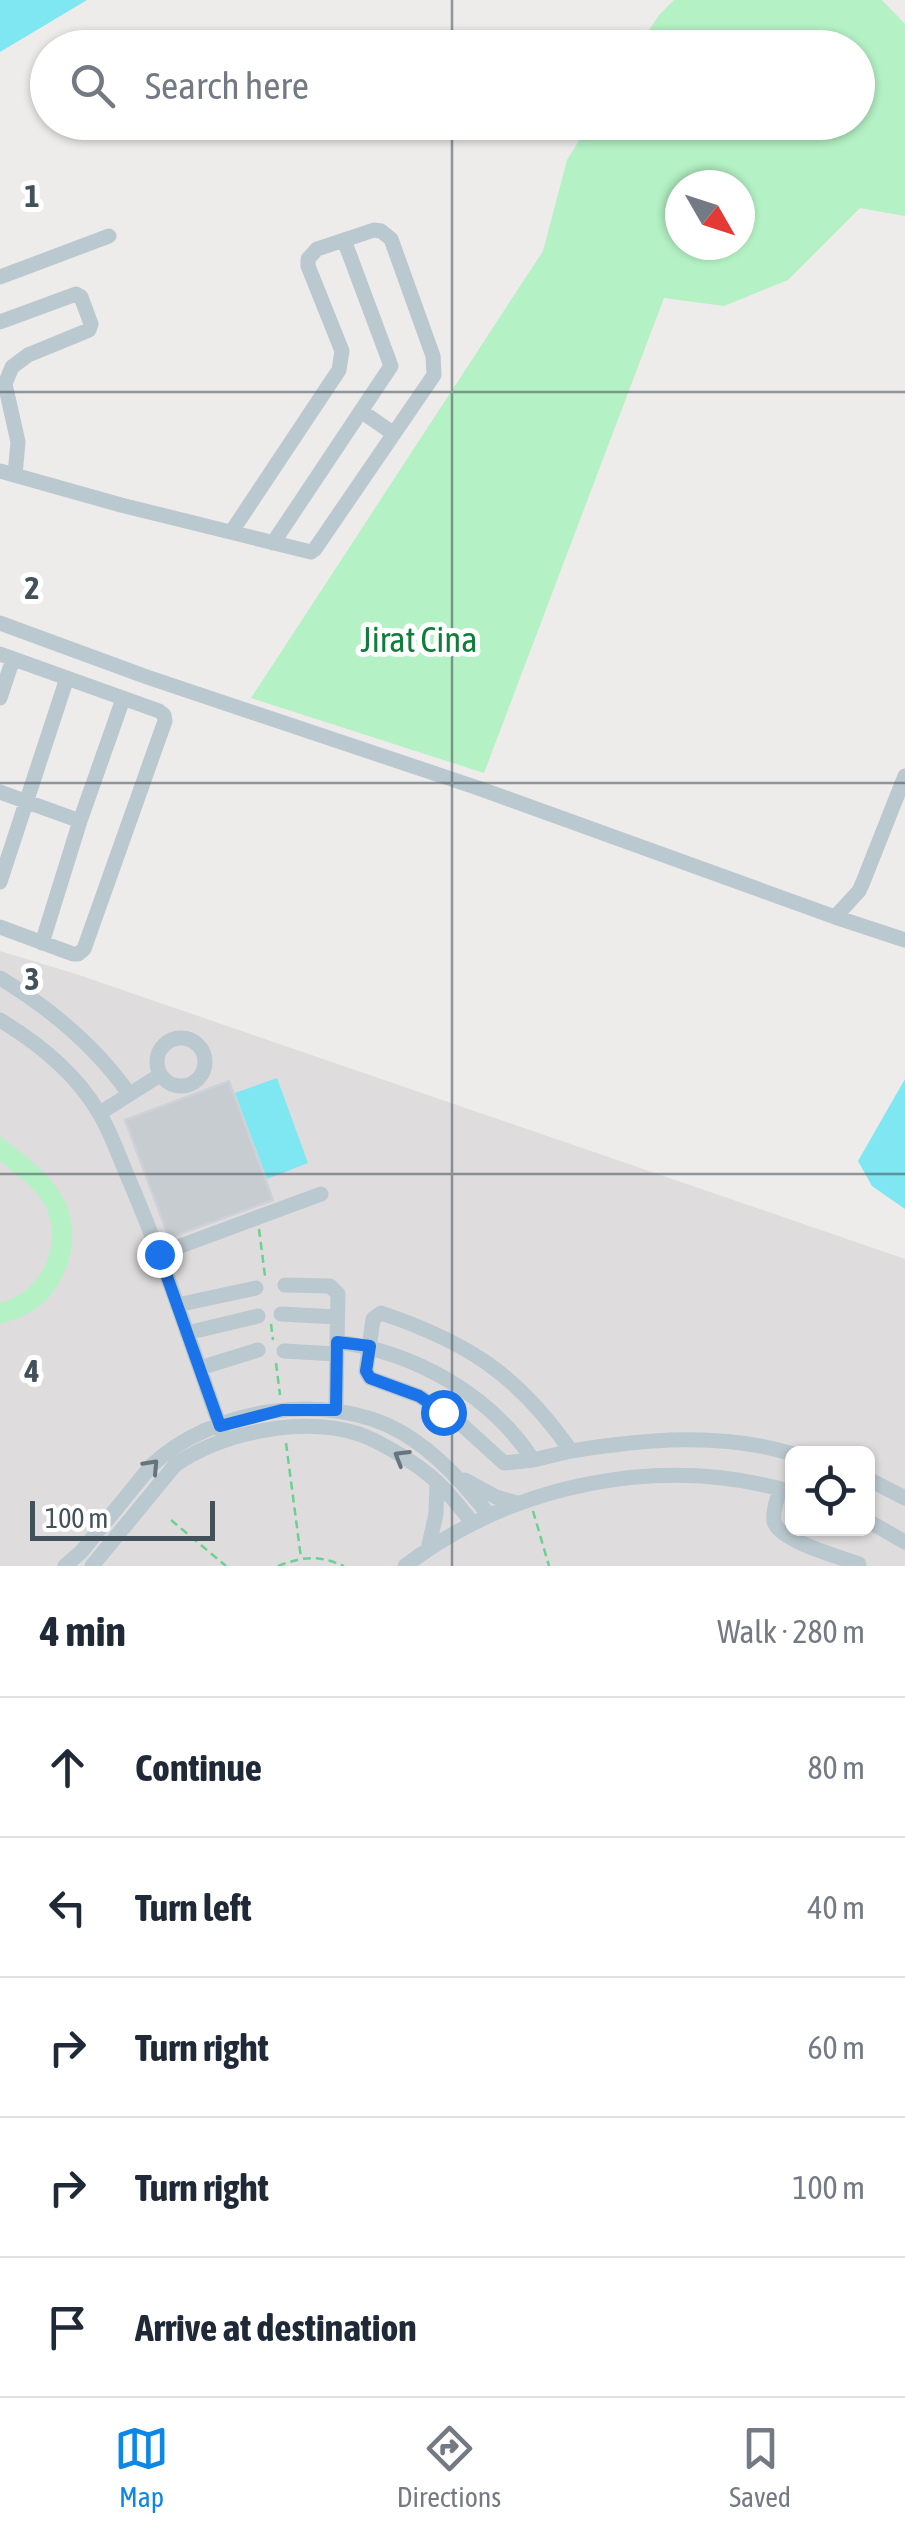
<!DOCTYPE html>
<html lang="en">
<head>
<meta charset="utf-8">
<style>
  :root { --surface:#fff; --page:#f2f2f3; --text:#1f2937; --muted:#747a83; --line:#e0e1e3; --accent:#0c86e7 }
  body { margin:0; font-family:"Asap Condensed",sans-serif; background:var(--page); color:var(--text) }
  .controls { position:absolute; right:30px; bottom:30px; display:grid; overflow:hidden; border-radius:15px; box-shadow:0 2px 8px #0004 }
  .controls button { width:90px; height:90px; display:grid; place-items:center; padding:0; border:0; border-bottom:2px solid var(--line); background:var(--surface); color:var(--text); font:50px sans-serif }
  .compass { position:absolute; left:665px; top:170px; width:90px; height:90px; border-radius:50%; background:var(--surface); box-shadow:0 2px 8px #0004; rotate:129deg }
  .scale { position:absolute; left:30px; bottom:25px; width:185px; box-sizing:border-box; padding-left:10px; border:5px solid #42515a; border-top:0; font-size:28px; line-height:35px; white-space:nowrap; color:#42515a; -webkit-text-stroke:8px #fff; paint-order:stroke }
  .stop { position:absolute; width:30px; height:30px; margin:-22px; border:8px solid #1a73e8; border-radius:50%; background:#fff }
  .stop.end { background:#1a73e8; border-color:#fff; box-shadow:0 2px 10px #0008 }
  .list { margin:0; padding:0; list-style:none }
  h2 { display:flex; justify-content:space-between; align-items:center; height:130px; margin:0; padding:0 40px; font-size:42px }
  h2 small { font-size:32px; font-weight:400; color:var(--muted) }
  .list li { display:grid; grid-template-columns:65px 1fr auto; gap:30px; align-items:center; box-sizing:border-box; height:140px; padding:0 40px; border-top:2px solid var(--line) }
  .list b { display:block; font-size:38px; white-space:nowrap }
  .list em { font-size:32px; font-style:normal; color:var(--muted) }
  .icon { flex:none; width:55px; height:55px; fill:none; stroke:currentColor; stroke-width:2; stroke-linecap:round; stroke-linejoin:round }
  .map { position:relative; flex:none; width:905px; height:1566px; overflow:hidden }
  .search { position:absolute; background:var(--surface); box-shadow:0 2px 8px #0004; left:30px; right:30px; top:30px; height:110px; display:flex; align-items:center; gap:25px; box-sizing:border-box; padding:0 35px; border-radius:55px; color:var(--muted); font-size:38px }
  .sheet { height:830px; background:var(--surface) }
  nav { display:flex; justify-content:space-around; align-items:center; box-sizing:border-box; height:140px; border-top:2px solid var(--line); background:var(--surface); font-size:28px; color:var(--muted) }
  nav a { display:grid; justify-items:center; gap:5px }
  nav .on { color:var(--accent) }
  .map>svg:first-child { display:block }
  .education { fill:#dfdcdd; fill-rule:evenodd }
  .green { fill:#b4f1c4; fill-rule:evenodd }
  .water { fill:#7ee7f1 }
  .building { fill:#c7ccd1; stroke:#ced2d8; stroke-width:2.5 }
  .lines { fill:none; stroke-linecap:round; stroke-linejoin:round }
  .path { stroke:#6ad192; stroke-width:2.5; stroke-dasharray:8 5; stroke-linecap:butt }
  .minor { stroke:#bac8cf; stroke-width:15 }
  .oneway { stroke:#66757d }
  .route { stroke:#1a73e8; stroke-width:12 }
  .grid { fill:none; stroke:#42515a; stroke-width:2.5; stroke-opacity:0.55 }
  .labels { text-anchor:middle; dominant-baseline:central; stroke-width:10; stroke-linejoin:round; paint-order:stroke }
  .park-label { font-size:35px; fill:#107e3a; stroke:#fff }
  .grid-label { font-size:32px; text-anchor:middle; font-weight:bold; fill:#42515a; stroke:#fff; stroke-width:10; stroke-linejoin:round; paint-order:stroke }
</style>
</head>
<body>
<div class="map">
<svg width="905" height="1566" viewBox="0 0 905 1566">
  <rect width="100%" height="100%" fill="#eeebeb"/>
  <!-- education -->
  <path class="education" d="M0 951 76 974 905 1259V1566H0ZM792 1454H868V1528H792Z"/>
  <!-- green -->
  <path class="green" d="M674 0H882L905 24V216L860 208 788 280 724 306 664 298 484 773 251 698 543 251 567 160 590 123 858 122V48L638 47 659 15ZM680 185H740V245H680Z
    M0 1136C22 1154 48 1171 62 1196 82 1229 71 1278 42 1304 30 1314 15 1320 0 1324V1303C41 1293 64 1245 46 1207 36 1187 16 1175 0 1161Z"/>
  <!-- water -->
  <path class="water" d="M0 0H87L0 52Z
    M277 1078 308 1163 267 1179 235 1093Z
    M905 1079V1209L872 1186 858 1161Z"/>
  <!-- building -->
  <path class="building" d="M229 1081 273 1200 169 1238 125 1120Z"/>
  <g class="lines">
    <!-- path -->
    <path class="path" d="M259 1229 265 1276
      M271 1324 273 1340
      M276 1363 280 1395
      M286 1443 301 1558
      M533 1511 549 1566
      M171 1520 226 1566
      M278 1566C304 1556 318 1555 344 1566"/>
    <!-- minor -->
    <path class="minor" d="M0 277 109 236
      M0 322 76 294 81 297 91 324 89 330 28 355 12 367 5 384 18 442 15 475
      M361 411 394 434
      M0 471 121 505 311 552 315 549 434 375 433 356 391 239 381 231 374 230 317 249 308 259V266L342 351 339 370 232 531
      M273 543 391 366 344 240
      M0 623 147 677 478 788 835 917 905 940
      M0 654 159 711 164 715 165 721 84 949 78 954H73L0 927
      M0 698 13 659
      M0 792 80 821
      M0 882 67 678
      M835 917 859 891 863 882 905 776
      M42 943 80 821 123 699
      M0 978C51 1009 95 1045 129 1094
      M0 1020C38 1043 76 1073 99 1113 112 1134 120 1160 130 1182 166 1266 194 1354 225 1440
      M157 1062a24 24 0 1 1 48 0a24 24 0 1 1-48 0Z
      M100 1113 160 1075
      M159 1254 321 1194
      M285 1285 330 1286 338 1294 337 1342
      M177 1305 256 1288
      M281 1314 337 1317
      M187 1333 258 1316
      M284 1351 336 1354
      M200 1368 258 1350
      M336 1410 337 1342C414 1352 490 1394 533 1460L571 1451
      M533 1460 504 1463 460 1423 419 1396 370 1378 366 1371 373 1319 381 1313C468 1342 518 1375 571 1451 645 1439 721 1432 793 1454
      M868 1479 905 1498
      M465 1480 496 1497 517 1503
      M780 1489C778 1498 772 1511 774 1521 778 1541 841 1557 859 1564
      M868 1521 905 1542
      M428 1549 436 1514 437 1482
      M65 1566 81 1552 151 1466C211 1408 327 1390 401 1432 437 1453 463 1483 489 1515
      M92 1566 175 1465C223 1432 302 1416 359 1434 382 1442 419 1465 437 1482 450 1494 461 1509 472 1522
      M405 1566C514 1483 660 1454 792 1492"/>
  </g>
  <!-- one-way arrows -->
  <defs><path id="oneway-chevron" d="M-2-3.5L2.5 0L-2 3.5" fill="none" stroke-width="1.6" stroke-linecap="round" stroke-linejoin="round" transform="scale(2.5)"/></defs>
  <g class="oneway">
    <use href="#oneway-chevron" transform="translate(401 1457) rotate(-149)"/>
    <use href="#oneway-chevron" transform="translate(152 1466) rotate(-47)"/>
  </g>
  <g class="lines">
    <!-- route -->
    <path class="route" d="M159 1254 220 1426 282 1410H336L337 1342 370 1346 366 1371 370 1378 419 1396 443 1412"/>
  </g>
  <!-- grid -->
  <path class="grid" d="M452 0V48M452 122V1566M0 392H905M0 783H905M0 1174H905"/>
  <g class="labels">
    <!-- park labels -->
    <g class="park-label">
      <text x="419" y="639">Jirat Cina</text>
    </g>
  </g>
  <g class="grid-label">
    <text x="32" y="207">1</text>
    <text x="32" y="599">2</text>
    <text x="32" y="990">3</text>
    <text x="32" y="1382">4</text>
  </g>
</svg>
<div class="controls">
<button><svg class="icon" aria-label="locate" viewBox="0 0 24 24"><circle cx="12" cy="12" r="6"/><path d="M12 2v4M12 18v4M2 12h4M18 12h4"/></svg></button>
</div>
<svg class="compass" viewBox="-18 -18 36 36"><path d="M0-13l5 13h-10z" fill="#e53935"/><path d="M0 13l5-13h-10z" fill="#747a83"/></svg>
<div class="scale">100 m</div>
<div class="stop" style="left:443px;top:1412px"></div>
<div class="stop end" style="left:159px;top:1254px"></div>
<div class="search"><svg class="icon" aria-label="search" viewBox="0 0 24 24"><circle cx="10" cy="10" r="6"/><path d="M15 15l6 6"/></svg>Search here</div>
</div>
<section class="sheet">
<h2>4 min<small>Walk · 280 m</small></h2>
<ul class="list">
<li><svg class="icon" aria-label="ahead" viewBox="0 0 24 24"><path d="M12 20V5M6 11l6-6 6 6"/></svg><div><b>Continue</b></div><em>80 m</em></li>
<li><svg class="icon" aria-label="left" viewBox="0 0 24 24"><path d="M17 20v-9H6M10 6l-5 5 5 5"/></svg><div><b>Turn left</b></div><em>40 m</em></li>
<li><svg class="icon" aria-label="right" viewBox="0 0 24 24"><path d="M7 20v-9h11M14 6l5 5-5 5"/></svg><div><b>Turn right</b></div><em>60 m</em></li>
<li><svg class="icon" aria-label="right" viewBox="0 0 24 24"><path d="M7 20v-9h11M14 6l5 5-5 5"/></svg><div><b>Turn right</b></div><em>100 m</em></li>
<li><svg class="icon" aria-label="arrive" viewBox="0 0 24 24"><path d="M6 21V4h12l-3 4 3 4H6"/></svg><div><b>Arrive at destination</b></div></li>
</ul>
</section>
<nav>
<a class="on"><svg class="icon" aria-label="map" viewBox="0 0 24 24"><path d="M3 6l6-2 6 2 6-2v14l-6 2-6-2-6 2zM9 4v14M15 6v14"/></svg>Map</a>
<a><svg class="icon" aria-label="directions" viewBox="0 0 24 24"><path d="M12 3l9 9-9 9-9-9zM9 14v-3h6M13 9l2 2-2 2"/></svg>Directions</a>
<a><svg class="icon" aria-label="saved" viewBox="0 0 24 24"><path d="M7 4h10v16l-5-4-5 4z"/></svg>Saved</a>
</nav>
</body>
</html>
